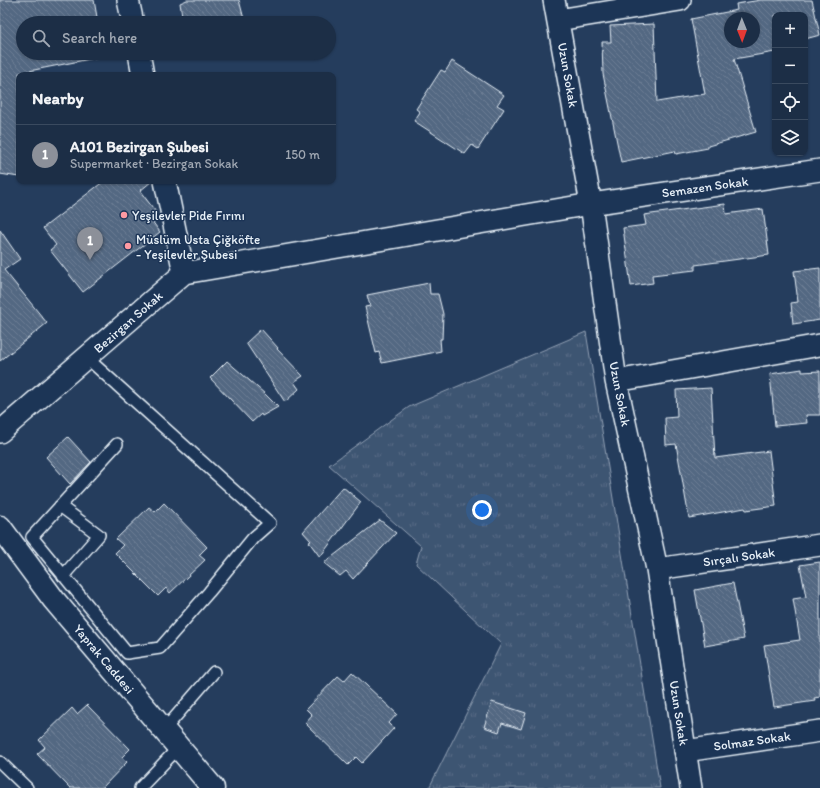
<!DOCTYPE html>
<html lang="en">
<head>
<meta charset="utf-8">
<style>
  :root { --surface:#1c2e46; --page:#293a51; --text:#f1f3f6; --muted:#a0a8b3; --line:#3a4a5f; --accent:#8c9099 }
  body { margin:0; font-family:Itim,sans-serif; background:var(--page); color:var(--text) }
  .controls { position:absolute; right:12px; top:12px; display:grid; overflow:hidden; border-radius:8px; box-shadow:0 1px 3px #0004 }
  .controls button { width:36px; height:36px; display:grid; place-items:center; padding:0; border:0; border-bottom:1px solid var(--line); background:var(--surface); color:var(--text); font:20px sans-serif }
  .compass { position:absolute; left:724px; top:12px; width:36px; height:36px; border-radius:50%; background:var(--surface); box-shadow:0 1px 3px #0004; rotate:179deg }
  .you { position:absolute; left:482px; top:510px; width:14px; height:14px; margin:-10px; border:3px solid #fff; border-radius:50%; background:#1a73e8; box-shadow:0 0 0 6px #1a73e833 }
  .badge { display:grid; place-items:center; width:26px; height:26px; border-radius:50%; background:var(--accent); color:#fff; font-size:13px; font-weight:700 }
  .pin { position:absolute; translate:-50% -33px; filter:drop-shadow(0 1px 2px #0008) }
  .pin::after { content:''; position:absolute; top:21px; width:14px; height:12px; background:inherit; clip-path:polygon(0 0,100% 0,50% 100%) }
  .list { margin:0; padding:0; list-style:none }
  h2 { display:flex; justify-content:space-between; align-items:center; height:52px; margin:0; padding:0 16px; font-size:17px }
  h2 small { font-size:13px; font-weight:400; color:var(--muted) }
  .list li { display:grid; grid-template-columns:26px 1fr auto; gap:12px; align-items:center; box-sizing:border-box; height:60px; padding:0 16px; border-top:1px solid var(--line) }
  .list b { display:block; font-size:15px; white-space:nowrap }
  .list p { margin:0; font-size:13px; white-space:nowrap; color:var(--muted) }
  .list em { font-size:13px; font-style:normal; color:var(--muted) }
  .icon { flex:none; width:22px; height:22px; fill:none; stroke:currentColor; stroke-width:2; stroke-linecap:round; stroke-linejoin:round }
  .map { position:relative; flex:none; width:820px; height:788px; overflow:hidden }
  .search { position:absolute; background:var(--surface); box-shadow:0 1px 3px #0004; left:16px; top:16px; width:320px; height:44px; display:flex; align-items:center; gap:10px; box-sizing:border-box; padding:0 14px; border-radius:22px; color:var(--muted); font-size:15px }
  .panel { position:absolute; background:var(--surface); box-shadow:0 1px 3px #0004; left:16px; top:72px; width:320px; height:112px; border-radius:8px }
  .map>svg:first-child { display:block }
  .grass { fill:url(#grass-tufts); stroke:#93a2b5 }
  .building { fill:url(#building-back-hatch); stroke:#e8f1f8; fill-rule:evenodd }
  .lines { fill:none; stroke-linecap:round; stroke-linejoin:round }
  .lane-casing { stroke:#e8f1f8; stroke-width:14 }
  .street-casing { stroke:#e8f1f8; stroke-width:24 }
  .secondary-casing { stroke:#e8f1f8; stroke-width:25 }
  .lane { stroke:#1d3557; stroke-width:11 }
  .street { stroke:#1d3557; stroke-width:21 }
  .secondary { stroke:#1d3557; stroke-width:22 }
  .poi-dot { fill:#ff9aa2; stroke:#1d3557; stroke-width:1.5 }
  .labels { text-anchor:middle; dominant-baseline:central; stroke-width:3; stroke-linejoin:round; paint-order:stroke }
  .street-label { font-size:13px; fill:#e8f1f8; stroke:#1d3557 }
  .poi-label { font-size:13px; fill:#e8f1f8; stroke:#1d3557; text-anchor:start }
</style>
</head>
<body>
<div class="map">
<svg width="820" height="788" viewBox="0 0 820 788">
  <defs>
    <pattern id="grass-tufts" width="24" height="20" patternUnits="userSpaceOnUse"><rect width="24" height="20" fill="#3e5472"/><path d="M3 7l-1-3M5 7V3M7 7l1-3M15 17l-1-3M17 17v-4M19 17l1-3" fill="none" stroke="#5a6d87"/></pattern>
    <pattern id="building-back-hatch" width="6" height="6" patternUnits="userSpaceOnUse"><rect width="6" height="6" fill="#536782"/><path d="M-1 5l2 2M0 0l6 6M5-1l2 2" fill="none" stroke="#6c7d94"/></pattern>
  </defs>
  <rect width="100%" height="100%" fill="#253d5d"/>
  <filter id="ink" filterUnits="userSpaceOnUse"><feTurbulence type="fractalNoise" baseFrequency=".025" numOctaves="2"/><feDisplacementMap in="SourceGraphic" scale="8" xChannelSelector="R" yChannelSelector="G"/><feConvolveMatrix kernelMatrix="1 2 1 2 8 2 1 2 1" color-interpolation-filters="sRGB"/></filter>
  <g filter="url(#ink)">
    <!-- grass -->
    <path class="grass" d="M586 332 660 788H429L501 644 416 564 421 546 329 465 409 407Z"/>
    <!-- building -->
    <path class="building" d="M0 0H94L98 23H23V53H104L105 56 19 73V177L0 174Z
      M187 0H239L245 23H183L180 3Z
      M761 0H812L820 35 805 39V15H775V52L734 59 756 132 708 146V148L676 154 675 151 621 162 603 74 602 42H611L610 26 654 24 657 102 705 94 691 19 737 10 736 4ZM730 18H754V42H730Z
      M452 61 504 95 497 105 504 109 478 149 472 145 465 154 414 121 420 112 416 109 441 70 445 72Z
      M104 181H152L140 191 156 212 149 217 160 232 83 292 50 250 56 245 43 228Z
      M725 204 726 214 763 209 769 255 695 265V270L652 275 653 283 631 286 623 228 646 225 644 215Z
      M0 230 20 259 4 270 47 323 0 361Z
      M820 268V320L793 324 791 303 798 302 794 271Z
      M429 283 430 294H438L443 314 442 339H440L441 351 382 363 379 352 376 353 365 307 370 306 367 295Z
      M261 329 278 348 277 349 303 376 294 382 299 389 285 402 246 343Z
      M227 361 265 394 278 407 262 416 261 414 252 422 210 378Z
      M802 369V372L820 371V415H806L807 423 775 426 770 374Z
      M711 388 715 458 769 451 776 506 746 510 745 508 689 518 676 444 666 445 665 418 677 417 676 390Z
      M68 437 91 462 70 484 46 457Z
      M343 487 361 502 320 557 309 542 311 541 303 532Z
      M164 503 207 547 199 555 205 560 170 593 166 588 158 596 115 553 123 545 116 539 149 507 155 512Z
      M380 520 396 533 353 579 346 571 340 576 324 563Z
      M820 562V697L814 698 815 701 774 707 764 645 800 640 793 599 806 597 800 565Z
      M733 583 744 639 705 646 695 590Z
      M352 672 397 714 389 723 394 728 362 763 356 757 348 765 305 723 312 715 306 709 338 676 344 681Z
      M492 702 526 713 521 729 502 723 499 732 484 727Z
      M87 705 130 749 122 757 127 762 102 788H70L37 754 45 747 39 740 72 708 77 714Z"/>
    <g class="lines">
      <!-- lane casing -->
      <g class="lane-casing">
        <path id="lane" d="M87 358 270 523 253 538 209 592 160 648 127 653 32 537 117 444
          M60 506 99 535 63 576
          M164 730 214 672
          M0 762 27 788
          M140 788 179 747"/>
      </g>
      <!-- street casing -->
      <g class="street-casing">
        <path id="street" d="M128 0 133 23
          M554 0 591 204 616 381 657 569 691 788
          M558 20 680 0
          M139 53 143 75
          M184 273 591 204 820 170
          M616 381 820 345
          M0 432 184 273 165 181
          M657 569 820 545
          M685 751 820 731"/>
      </g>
      <!-- secondary casing -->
      <g class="secondary-casing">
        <path id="secondary" d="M0 527 54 600 213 788"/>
      </g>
      <!-- lane -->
      <use href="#lane" class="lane"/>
      <!-- street -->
      <use href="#street" class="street"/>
      <!-- secondary -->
      <use href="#secondary" class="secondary"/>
    </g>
  </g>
  <!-- markers -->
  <g class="poi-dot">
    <circle cx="124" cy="215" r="4"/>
    <circle cx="128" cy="246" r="4"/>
  </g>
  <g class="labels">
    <!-- street labels -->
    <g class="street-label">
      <text transform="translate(568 75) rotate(80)">Uzun Sokak</text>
      <text transform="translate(705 187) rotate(-8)">Semazen Sokak</text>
      <text transform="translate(128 322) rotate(-41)">Bezirgan Sokak</text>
      <text transform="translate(620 394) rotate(79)">Uzun Sokak</text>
      <text transform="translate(739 557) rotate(-8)">Sırçalı Sokak</text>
      <text transform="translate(104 659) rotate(50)">Yaprak Caddesi</text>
      <text transform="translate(679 713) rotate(81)">Uzun Sokak</text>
      <text transform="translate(752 741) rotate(-8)">Solmaz Sokak</text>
    </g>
    <!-- poi labels -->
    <g class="poi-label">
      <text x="132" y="215">Yeşilevler Pide Fırını</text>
      <text x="136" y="239">Müslüm Usta Çiğköfte<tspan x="136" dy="15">- Yeşilevler Şubesi</tspan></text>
    </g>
  </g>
</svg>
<div class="controls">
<button>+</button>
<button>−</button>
<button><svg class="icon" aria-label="locate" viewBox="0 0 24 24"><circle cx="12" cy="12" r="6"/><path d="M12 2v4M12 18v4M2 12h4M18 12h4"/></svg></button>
<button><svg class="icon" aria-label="layers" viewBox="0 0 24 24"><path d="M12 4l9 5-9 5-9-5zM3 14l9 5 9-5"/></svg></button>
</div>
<svg class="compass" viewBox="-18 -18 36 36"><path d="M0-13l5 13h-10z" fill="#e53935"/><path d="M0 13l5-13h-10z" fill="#a0a8b3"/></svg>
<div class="you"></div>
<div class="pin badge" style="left:90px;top:260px">1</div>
<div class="search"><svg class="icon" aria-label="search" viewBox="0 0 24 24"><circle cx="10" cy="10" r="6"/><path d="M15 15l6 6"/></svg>Search here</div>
<section class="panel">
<h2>Nearby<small></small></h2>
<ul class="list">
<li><span class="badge">1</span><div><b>A101 Bezirgan Şubesi</b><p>Supermarket · Bezirgan Sokak</p></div><em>150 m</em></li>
</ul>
</section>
</div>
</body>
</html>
